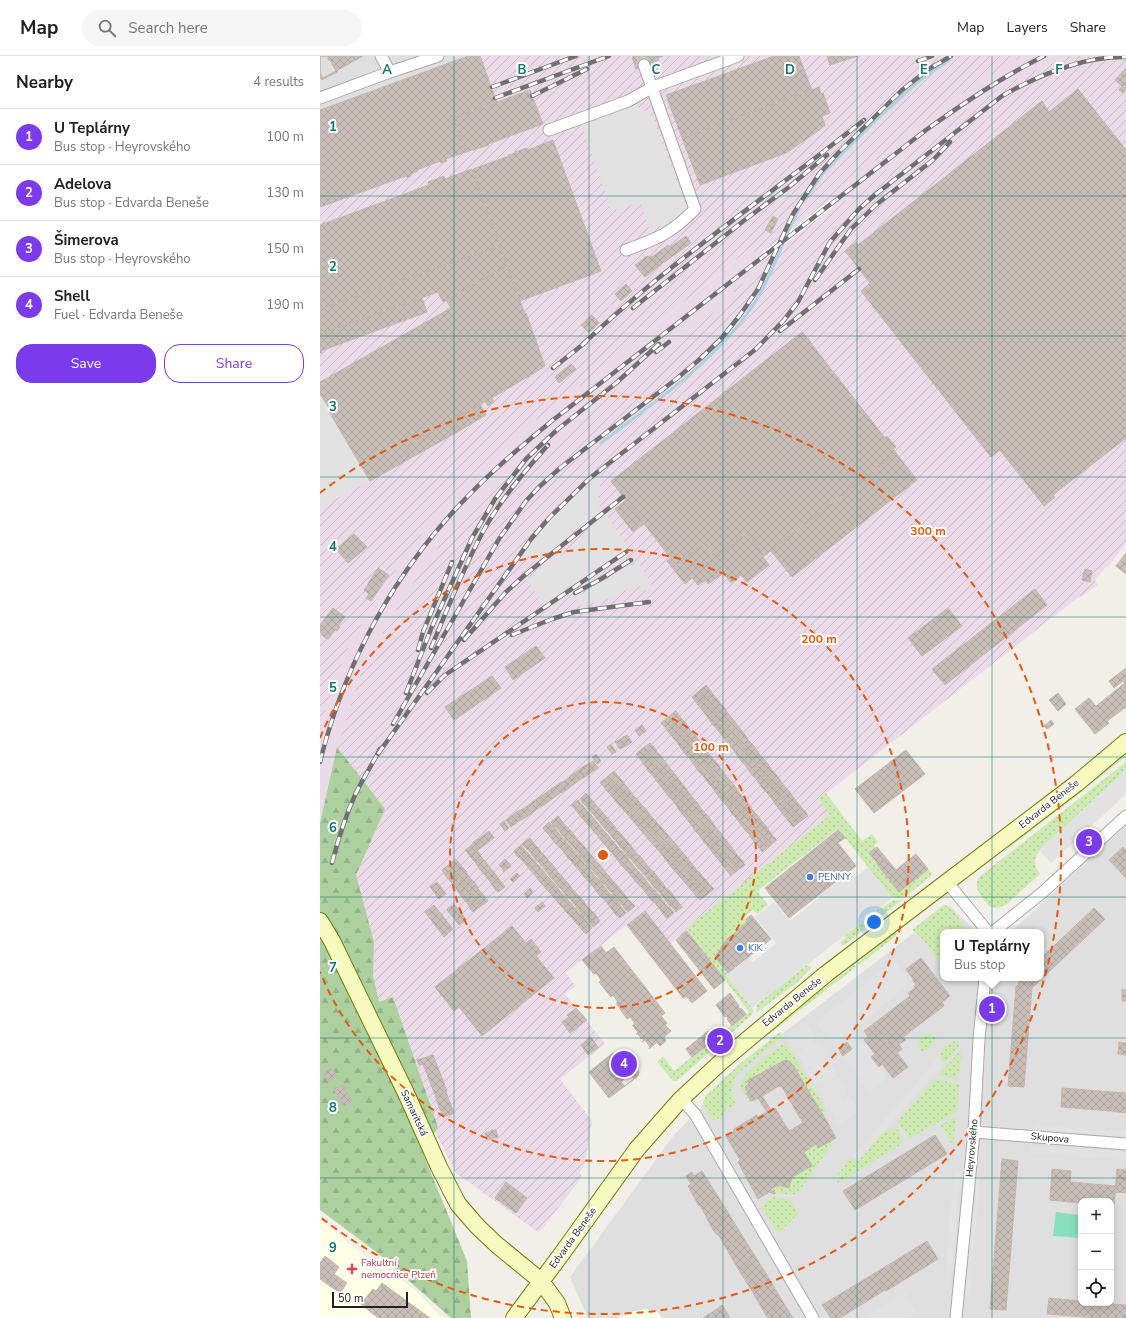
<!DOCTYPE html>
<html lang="en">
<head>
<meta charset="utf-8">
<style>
  :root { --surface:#fff; --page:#f6f6f6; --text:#202124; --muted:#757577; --line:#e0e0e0; --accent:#7c3aed }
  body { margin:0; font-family:"Nunito Sans",sans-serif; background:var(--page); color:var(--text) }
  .controls { position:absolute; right:12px; bottom:12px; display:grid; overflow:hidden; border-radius:8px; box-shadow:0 2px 10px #0003 }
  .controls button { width:36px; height:36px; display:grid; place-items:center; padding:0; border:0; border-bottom:1px solid var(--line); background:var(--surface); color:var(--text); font:20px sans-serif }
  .scale { position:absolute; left:12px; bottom:10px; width:76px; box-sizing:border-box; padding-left:4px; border:2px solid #222; border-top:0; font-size:11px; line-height:14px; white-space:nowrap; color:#222; -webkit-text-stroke:3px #fff; paint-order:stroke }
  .you { position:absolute; left:554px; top:866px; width:14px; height:14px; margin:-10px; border:3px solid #fff; border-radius:50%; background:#1a73e8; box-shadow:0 0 0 6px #1a73e833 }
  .badge { display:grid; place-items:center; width:26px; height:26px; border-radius:50%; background:var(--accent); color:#fff; font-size:13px; font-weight:700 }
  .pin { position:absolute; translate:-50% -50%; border:2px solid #fff; box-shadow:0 1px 4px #0006 }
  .popup { position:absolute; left:620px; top:873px; width:104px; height:52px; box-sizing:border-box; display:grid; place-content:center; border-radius:8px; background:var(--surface); filter:drop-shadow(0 1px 3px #0005); font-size:13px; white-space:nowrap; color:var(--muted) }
  .popup b { font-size:15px; color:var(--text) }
  .popup::after { content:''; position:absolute; left:50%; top:100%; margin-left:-8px; border:8px solid transparent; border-top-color:var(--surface) }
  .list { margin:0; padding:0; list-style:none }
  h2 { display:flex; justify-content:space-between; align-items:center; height:52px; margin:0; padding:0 16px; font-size:17px }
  h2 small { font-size:13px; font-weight:400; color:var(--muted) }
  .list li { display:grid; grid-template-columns:26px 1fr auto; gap:12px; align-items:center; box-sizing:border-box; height:56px; padding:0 16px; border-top:1px solid var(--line) }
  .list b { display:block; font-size:15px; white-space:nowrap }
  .list p { margin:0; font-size:13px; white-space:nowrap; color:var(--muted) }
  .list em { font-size:13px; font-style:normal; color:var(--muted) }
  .actions { display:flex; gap:8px; padding:12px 16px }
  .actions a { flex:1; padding:9px 0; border:1px solid var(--accent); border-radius:16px; text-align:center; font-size:14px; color:var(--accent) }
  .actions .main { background:var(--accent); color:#fff }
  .icon { flex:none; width:22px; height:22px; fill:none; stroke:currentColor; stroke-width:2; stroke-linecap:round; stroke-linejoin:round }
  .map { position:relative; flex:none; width:806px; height:1262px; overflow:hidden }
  header { display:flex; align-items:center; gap:24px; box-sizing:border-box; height:56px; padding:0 20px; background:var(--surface); border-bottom:1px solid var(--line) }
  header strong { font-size:19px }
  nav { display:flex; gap:22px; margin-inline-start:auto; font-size:14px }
  .search { width:280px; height:36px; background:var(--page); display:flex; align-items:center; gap:10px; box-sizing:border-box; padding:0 14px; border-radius:22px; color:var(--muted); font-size:15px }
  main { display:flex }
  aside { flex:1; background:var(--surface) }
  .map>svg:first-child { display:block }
  .residential { fill:#e0dfdf; fill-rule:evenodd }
  .industrial { fill:url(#industrial-furrows) }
  .education { fill:#ffffe5 }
  .railway { fill:#ebdbe8 }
  .grass { fill:url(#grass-dots) }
  .forest { fill:url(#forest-firs) }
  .pitch { fill:#88e0be }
  .parking { fill:#e2e2e2 }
  .pier { fill:#fff }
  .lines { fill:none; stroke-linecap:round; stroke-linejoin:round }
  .stream { stroke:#aad3df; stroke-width:3 }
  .building { fill:url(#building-cross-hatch); stroke:#c4b6ab; fill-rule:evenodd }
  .street-tunnel { stroke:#c8c6c1; stroke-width:11; stroke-dasharray:11 5.5; stroke-linecap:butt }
  .street-casing { stroke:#a9a9a9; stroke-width:13 }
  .secondary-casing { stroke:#707d05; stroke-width:18 }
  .street { stroke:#fff; stroke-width:11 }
  .secondary { stroke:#f7fabf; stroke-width:16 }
  .rail-casing { stroke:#707070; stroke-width:4.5 }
  .rail { stroke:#fff; stroke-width:3; stroke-dasharray:9; stroke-linecap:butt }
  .grid { fill:none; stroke:#0f766e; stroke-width:1; stroke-opacity:0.55 }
  .ring { fill:none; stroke:#e8590c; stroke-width:2; stroke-dasharray:7 5 }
  .shop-dot { fill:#3f7fe0; stroke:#fff; stroke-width:1.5 }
  .health-dot { fill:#e0444e; stroke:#fff; stroke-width:1.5 }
  .labels { text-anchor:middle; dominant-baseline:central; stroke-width:4; stroke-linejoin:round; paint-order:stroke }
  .street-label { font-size:10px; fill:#222; stroke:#fff }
  .shop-label { font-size:10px; fill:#366cbe; stroke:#fff; text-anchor:start }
  .health-label { font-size:10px; fill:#be3a42; stroke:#fff; text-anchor:start }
  .grid-label { font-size:13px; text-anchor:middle; font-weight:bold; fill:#0f766e; stroke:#fff; stroke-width:4; stroke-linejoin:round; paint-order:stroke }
  .centre { fill:#e8590c; stroke:#fff; stroke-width:2 }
  .ring-label { font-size:12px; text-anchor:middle; font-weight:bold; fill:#e8590c; stroke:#fff; stroke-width:4; stroke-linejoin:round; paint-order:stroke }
</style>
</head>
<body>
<header>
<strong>Map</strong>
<div class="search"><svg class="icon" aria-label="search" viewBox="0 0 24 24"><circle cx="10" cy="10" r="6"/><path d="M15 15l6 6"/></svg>Search here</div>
<nav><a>Map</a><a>Layers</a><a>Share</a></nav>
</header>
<main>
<aside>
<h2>Nearby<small>4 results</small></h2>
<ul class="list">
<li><span class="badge">1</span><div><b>U Teplárny</b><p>Bus stop · Heyrovského</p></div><em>100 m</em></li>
<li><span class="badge">2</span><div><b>Adelova</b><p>Bus stop · Edvarda Beneše</p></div><em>130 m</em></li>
<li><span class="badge">3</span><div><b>Šimerova</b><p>Bus stop · Heyrovského</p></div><em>150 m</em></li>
<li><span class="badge">4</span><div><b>Shell</b><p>Fuel · Edvarda Beneše</p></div><em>190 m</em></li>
</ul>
<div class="actions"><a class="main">Save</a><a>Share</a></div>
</aside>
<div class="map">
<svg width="806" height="1262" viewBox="0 0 806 1262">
  <defs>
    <pattern id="industrial-furrows" width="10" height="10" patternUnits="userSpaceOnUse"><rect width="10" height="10" fill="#ebdbe8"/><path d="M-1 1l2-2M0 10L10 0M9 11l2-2" fill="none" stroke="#c9bcc7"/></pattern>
    <pattern id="grass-dots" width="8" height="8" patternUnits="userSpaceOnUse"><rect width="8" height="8" fill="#cdebb0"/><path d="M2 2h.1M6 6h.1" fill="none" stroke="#b0c997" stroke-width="1.8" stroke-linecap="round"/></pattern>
    <pattern id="forest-firs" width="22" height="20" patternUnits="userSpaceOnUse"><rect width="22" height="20" fill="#add19e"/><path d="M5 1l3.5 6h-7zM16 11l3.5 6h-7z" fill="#95b388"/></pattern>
    <pattern id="building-cross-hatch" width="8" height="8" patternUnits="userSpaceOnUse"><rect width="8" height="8" fill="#c7bfb8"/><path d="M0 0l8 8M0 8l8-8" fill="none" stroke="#aba49e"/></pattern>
  </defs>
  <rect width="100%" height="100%" fill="#f2efe9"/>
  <!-- residential -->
  <path class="residential" d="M0 0H148L0 54Z
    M806 769V1262H268L250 1221 354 1079 424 1007 629 850 657 876H623V922H721V876H691ZM761 1145H791V1247H761Z"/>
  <!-- industrial -->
  <path class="industrial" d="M148 0H704L680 13 630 46 513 139 514 150 509 154 514 153 645 54 683 29 710 16 750 0H806V487L788 511 787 510 775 524 778 529 761 541 760 540 499 743 510 759 366 872 367 875 356 883 350 888 324 855 246 917 256 930 245 938 285 988 240 1023 272 1065 265 1108 259 1116 262 1121 219 1177 136 1117 114 1074 0 825V767L17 691 40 619 71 561 94 525 121 487 141 462 157 445 219 384 229 393 283 344 365 279 414 240V234L429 222 447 202 427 195 249 339 222 359 163 410 126 448 96 486 64 531 29 590 20 613 0 672V54Z"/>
  <!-- education -->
  <path class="education" d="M0 1163 36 1193 93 1232 122 1262H0Z
    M327 1253 338 1256 342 1262H298L311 1256Z"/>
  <!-- railway -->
  <path class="railway" d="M704 0H750L710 16 683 29 645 54 514 153 508 155 514 150 510 144 513 139 630 46 680 13Z
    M428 195 443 196 447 202 429 222 414 234V240L365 279 283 344 229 394 219 384 157 445 121 487 94 525 71 561 40 619 17 691 0 767V672L20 613 29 590 64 531 96 486 126 448 163 410 209 370 222 359 249 339Z"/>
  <!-- grass -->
  <path class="grass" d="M806 695V701L799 706 684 796 704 775Z
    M806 706V714L719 795C713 804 714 810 720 818L687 848 678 852 670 851C663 842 652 833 659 821Z
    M506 737 542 785 552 778 558 786 554 789 556 792 549 797 579 836 608 813 610 815 612 819 584 842H572L518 773 441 832 438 836 448 849 437 858 433 854 425 860 428 866 407 883 395 901 408 917 406 919 432 952 433 955 432 959 358 1024 356 1025H353L338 1007V1005L343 1000 354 1015 429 956 366 872 510 759 498 743Z
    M573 844H582L523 890 520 886 526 882 524 880 561 851 562 852Z
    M625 849 633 853 647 876H623V910L599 879 592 874 622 850Z
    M576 875V880L539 909 537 907Z
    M487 909 492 911 478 926 436 957 437 948Z
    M534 909 536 911 427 995 424 993Z
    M460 976 463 980 415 1020 411 1036 416 1045V1047L411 1053 409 1050 405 1052 406 1055 400 1062 393 1065 385 1053 383 1047 385 1040 421 1007Z
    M605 978 612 979 617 984 605 997C596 992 596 983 605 978Z
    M638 985 639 990 624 1007 620 1003C619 993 629 986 638 985Z
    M466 986 506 1054V1056L502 1058 473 1009 469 1005H463L428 1025 429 1028 426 1031 428 1036 426 1037 431 1045 429 1046 420 1031C421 1028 421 1025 423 1022 431 1012 455 993 466 986Z
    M641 994 642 996 640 1017 638 1016 637 1023 618 1019Z
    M615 1023 639 1028 637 1055 591 1082 588 1081 578 1065Z
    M636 1060 633 1091 621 1070V1069Z
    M576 1070C579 1077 585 1082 580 1089L519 1127 517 1126 521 1120 518 1118 528 1104 532 1102 538 1105 566 1073 570 1076Z
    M516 1082 478 1137C469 1141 458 1136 450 1134L492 1110 484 1096 496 1088 498 1092Z
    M454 1141 470 1144 478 1158 463 1173 459 1176 456 1174 442 1151V1149Z"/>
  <!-- forest -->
  <path class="forest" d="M17 691 65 753 36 819 54 886 53 920 59 946 73 941 118 1071 102 1095 147 1205 151 1262H131L55 1195 0 1154V767Z"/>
  <!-- pitch -->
  <path class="pitch" d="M736 1156 761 1159V1182L733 1180Z"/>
  <!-- parking -->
  <path class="parking" d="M314 51 322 52 325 54 333 62 364 145 365 150 361 161 343 174 340 168 329 171 320 146 292 155 262 70Z
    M0 338 11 355 9 356 11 358 50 425 0 451Z
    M281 418 279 439 280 454 214 506 205 496 227 468 260 434Z
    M286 458 308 491 224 548 206 523 271 478 267 473Z
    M318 505 333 531 323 536 318 528 292 541 261 550 255 542Z
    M806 714V738L731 807 719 794Z
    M548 811 572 842 432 952 406 919 429 901 433 906 456 887 435 861 454 846 470 865 500 841 499 840 531 815 536 821Z
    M575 905 590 927 534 974 567 1021 550 1037 496 966Z
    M487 966 496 982 490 986 491 988 498 985 507 1001 501 1005 502 1006 508 1003 518 1019 511 1023 512 1025 519 1021 528 1037 522 1041 523 1043 529 1039 539 1056 518 1068 509 1052 515 1048 513 1046 507 1050 498 1034 504 1030 503 1028 496 1031 487 1015 493 1011V1009L486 1013 477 997 483 993 482 991 475 994 466 978Z
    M618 1002 624 1007 538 1105 533 1100Z
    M714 1069 806 1075V1085L714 1078Z
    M711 1089 806 1096V1104L710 1097Z
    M653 1115 660 1116 650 1239H642Z
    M634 1116H641L630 1232H624Z
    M585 1237 596 1256 586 1262H545Z"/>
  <!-- pier -->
  <path class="pier" d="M510 144 514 150 447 202 443 196Z"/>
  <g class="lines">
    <!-- stream -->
    <path class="stream" d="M486 142 504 116 552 68 599 25 629 4
      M281 387C334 346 393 308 432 251 452 221 462 185 479 153"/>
  </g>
  <!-- building -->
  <path class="building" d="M0 0H8V4H10L16 15 3 22 0 16Z
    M0 0H43L18 14 17 16 2 24 0 21Z
    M148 0H160L177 47 133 62 146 96 126 103 127 105 121 107 120 105 97 114 98 115 90 118 91 120 87 122 86 120 0 151V54Z
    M314 0H343L338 2 339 4 316 13 312 1Z
    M454 0H479L492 34 362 82 346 39Z
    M507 0H538L510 9Z
    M806 12V34L803 37 799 34 802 30 795 24Z
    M499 31 501 38 503 37 510 57 502 60 505 70 501 72V73L466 97 380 129 362 82Z
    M758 33 806 94V382L733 439 735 441 724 450 680 394 671 401 541 235 550 227 525 195 536 186 538 189 722 45 729 56Z
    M210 34 223 68 168 88 169 89 146 96 133 62Z
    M233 84 281 215 200 245 156 125H157L153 113 189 100 188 99 196 97 195 96 207 92 208 94Z
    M152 113 180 190 0 253V169L109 129 108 126 124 120 125 123Z
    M453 160 458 163 451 177 445 174Z
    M366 180 371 187 339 210 332 201 348 189 350 191Z
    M180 190 187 210 123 246 118 236 0 278V253Z
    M327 200 332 201 339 210 325 221 315 209Z
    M187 210 200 245 205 258 206 257 225 310 221 313 172 342 174 346 168 350 165 345 85 391 91 402 50 425 11 359 9 356 11 355 0 338V326L131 252 126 244Z
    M306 228 312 235 301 245 295 238Z
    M102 242 107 256 1 295 2 297H0V278Z
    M272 259 279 267 269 277 261 269Z
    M482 276 491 286H490L565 382 567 380 576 391 573 393 576 397 444 500 427 477 396 502 385 487 356 509 291 425Z
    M251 308 256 313 239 327 235 321Z
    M160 348 166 359 139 375 133 363Z
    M133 363 139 375 91 402 85 391Z
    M576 397 597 424 472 521 451 495Z
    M306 444 324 468 313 476 295 453Z
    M427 477 444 500 443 501 449 509 427 526 421 519 411 527 403 517 388 528 385 524 378 529 372 522 365 528 347 505 351 502 356 509 385 487 396 502Z
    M34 478 47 491 28 507 16 493Z
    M806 497V518L796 510Z
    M58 512 69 519 51 545 46 542 49 538 44 534Z
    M765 513 772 515 770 526 762 524Z
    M715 533 727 549 625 629 612 613Z
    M13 552 25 561 18 570 20 571 17 575 15 574 8 583 4 581 0 576V569Z
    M628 552 642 570 602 600 588 582Z
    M216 590 225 602 193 624 185 611Z
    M806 612V651L787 665 789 667 775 678 755 653 769 642 776 650 805 627 803 625 794 632 789 625Z
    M172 620 181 632 134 664 125 651Z
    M386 629 389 633 382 639 379 635Z
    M389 633 393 638 385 643 382 639Z
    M379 635 382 639 375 645 372 641Z
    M738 637 746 648 738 655 729 644Z
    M393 638 396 642 389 648 385 643Z
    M382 639 385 643 378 649 375 645Z
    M396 642 400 647 393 652 389 648Z
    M385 643 389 648 382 654 378 649Z
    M400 647 404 651 396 657 393 652Z
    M389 648 393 652 385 658 382 654Z
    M404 651 407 656 400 662 396 657Z
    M393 652 396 657 389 663 385 658Z
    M356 655 358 658 351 664 348 661Z
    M407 656 411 661 404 667 400 662Z
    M396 657 400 662 392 668 389 663Z
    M358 658 361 662 354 668 351 664Z
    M348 661 351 664 344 670 341 667Z
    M411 661 415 666 407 671 404 667Z
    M361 662 365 666 357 672 354 668Z
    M400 662 404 667 396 672 392 668Z
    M351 664 354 668 347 674 344 670Z
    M731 664 734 668 727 673 724 670Z
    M365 666 368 671 361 676 357 672Z
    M415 666 418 670 411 676 407 671Z
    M404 667 407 671 400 677 396 672Z
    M354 668 357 672 350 678 347 674Z
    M322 669 326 675 319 680 315 674Z
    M418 670 422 675 415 681 411 676Z
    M368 671 371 675 364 681 361 676Z
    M407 671 411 676 404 682 400 677Z
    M357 672 361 676 353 682 350 678Z
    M371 675 375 679 367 685 364 681Z
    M422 675 426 680 418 685 415 681Z
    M361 676 364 681 357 686 353 682Z
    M411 676 415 681 407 686 404 682Z
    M307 679 312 686 308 689 303 681Z
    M375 679 378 683 371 689 367 685Z
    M426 680 429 685 422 690 418 685Z
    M303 681 308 689 304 691 299 684Z
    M364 681 367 685 360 691 357 686Z
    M415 681 418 685 411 691 407 686Z
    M378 683 381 687 374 693 371 689Z
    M299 684 304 691 300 693 295 686Z
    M367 685 371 689 363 695 360 691Z
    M418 685 422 690 415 696 411 691Z
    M429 685 433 689 426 695 422 690Z
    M330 687 334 691 327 697 323 692Z
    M381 687 384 692 377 697 374 693Z
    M291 688 296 696 292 698 287 691Z
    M371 689 374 693 366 699 363 695Z
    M433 689 437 694 429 700 426 695Z
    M422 690 426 695 418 701 415 696Z
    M334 691 337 696 330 701 327 697Z
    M323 692 327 697 319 702 316 698Z
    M384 692 388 696 380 702 377 697Z
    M374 693 377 697 370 703 366 699Z
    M437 694 440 699 433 704 429 700Z
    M586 694 605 718 554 757 535 733Z
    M426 695 429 700 422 706 418 701Z
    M337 696 341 700 333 706 330 701Z
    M388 696 391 700 384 706 380 702Z
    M327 697 330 701 323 707 319 702Z
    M377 697 380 702 373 707 370 703Z
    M276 698 281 705 277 708 272 701Z
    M440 699 444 703 437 709 433 704Z
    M341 700 344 704 337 710 333 706Z
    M391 700 394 704 387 710 384 706Z
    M429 700 433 704 426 710 422 706Z
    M330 701 333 706 326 711 323 707Z
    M380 702 384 706 376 712 373 707Z
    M444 703 448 708 440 714 437 709Z
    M344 704 347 708 340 714 337 710Z
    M394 704 398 708 390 714 387 710Z
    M433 704 437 709 429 715 426 710Z
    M273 705 278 712 273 715 268 708Z
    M333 706 337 710 329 716 326 711Z
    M384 706 387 710 379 716 376 712Z
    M268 708 273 715 269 718 264 710Z
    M347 708 351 713 343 718 340 714Z
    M398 708 401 713 393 718 390 714Z
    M448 708 451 713 444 719 440 714Z
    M437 709 440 714 433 720 429 715Z
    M264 710 269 718 265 721 260 713Z
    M337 710 340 714 333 720 329 716Z
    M387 710 390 714 383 720 379 716Z
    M260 713 265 721 261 723 256 716Z
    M351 713 354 717 347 723 343 718Z
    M401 713 404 717 397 723 393 718Z
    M451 713 455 717 448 723 444 719Z
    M340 714 343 718 336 724 333 720Z
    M390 714 393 718 386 724 383 720Z
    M440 714 444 719 437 724 433 720Z
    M294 715 297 719 290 725 287 721Z
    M256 716 261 723 257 726 252 719Z
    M354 717 357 721 350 727 347 723Z
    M404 717 407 721 400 727 397 723Z
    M455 717 459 722 451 728 448 723Z
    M343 718 347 723 339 728 336 724Z
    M393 718 397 723 389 728 386 724Z
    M252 719 257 726 253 729 248 722Z
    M297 719 301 723 294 729 290 725Z
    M444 719 448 723 440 729 437 724Z
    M287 721 290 725 284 731 280 727Z
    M357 721 360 725 353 731 350 727Z
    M407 721 411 725 403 731 400 727Z
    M248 722 253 729 249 732 244 725Z
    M459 722 462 727 455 733 451 728Z
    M301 723 304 727 297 733 294 729Z
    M347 723 350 727 343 733 339 728Z
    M397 723 400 727 393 732 389 728Z
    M448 723 451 728 444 734 440 729Z
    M244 725 249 732 245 735 240 727Z
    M290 725 294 729 287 735 284 731Z
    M360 725 364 730 357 735 353 731Z
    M411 725 414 729 407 735 403 731Z
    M240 727 245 735 240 737 236 730Z
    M304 727 308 732 301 737 297 733Z
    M350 727 353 731 346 737 343 733Z
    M400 727 403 731 396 737 393 732Z
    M462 727 466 732 459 737 455 733Z
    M451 728 455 733 448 738 444 734Z
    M294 729 297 733 291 739 287 735Z
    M414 729 417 734 410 739 407 735Z
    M236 730 240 737 236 740 231 733Z
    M364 730 367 734 360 739 357 735Z
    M353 731 357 735 349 741 346 737Z
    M403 731 407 735 399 741 396 737Z
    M308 732 311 736 304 741 301 737Z
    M466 732 470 736 462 742 459 737Z
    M231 733 236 740 232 743 227 736Z
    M297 733 301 737 294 743 291 739Z
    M455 733 459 737 452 743 448 738Z
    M367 734 370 738 363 744 360 739Z
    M417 734 420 738 413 744 410 739Z
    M357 735 360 739 353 745 349 741Z
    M407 735 410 739 402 745 399 741Z
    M227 736 232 743 228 746 223 739Z
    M311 736 314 740 307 745 304 741Z
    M470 736 473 741 466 747 462 742Z
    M266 737 269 741 263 747 260 743Z
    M301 737 304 741 297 747 294 743Z
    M459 737 462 742 455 748 452 743Z
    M370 738 373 742 366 748 363 744Z
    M420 738 424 742 416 748 413 744Z
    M223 739 228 746 224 749 219 741Z
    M360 739 363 744 356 749 353 745Z
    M410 739 413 744 406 749 402 745Z
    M314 740 318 744 311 750 307 745Z
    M219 741 224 749 220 751 215 744Z
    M269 741 273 745 266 750 263 747Z
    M304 741 307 745 301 751 297 747Z
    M473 741 477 746 470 751 466 747Z
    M373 742 377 746 370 752 366 748Z
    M424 742 427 746 420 752 416 748Z
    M462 742 466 747 459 753 455 748Z
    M215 744 220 751 216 754 211 747Z
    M258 744 261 748 255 753 251 749Z
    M318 744 321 748 314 754 311 750Z
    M363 744 366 748 359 754 356 749Z
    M413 744 416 748 409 753 406 749Z
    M273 745 276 749 269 754 266 750Z
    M307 745 311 750 304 755 301 751Z
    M377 746 380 751 373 756 370 752Z
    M427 746 430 750 423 756 420 752Z
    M477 746 481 751 473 756 470 751Z
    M211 747 216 754 212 757 207 750Z
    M466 747 470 751 462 757 459 753Z
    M261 748 264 751 258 757 255 753Z
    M321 748 325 752 318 758 314 754Z
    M366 748 370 752 362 758 359 754Z
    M416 748 420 752 412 758 409 753Z
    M276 749 279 752 273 758 269 754Z
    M207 750 212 757 208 760 203 753Z
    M311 750 314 754 308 759 304 755Z
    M430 750 433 755 426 760 423 756Z
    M264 751 267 755 261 761 258 757Z
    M380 751 383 755 376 760 373 756Z
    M470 751 473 756 466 762 462 757Z
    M481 751 485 755 477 761 473 756Z
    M279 752 282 756 276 762 273 758Z
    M325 752 328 756 321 762 318 758Z
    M370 752 373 756 366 762 362 758Z
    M420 752 423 756 416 762 412 758Z
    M203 753 208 760 203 763 198 755Z
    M314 754 318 758 311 763 308 759Z
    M198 755 203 763 199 765 194 758Z
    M267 755 271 759 264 764 261 761Z
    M383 755 387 759 379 765 376 760Z
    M433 755 437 759 429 764 426 760Z
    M485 755 488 760 481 765 477 761Z
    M282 756 286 760 279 765 276 762Z
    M328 756 331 760 324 766 321 762Z
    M373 756 376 760 369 766 366 762Z
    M423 756 426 760 419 766 416 762Z
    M473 756 477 761 470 767 466 762Z
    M194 758 199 765 195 768 190 761Z
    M318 758 321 762 315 767 311 763Z
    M271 759 274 763 267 768 264 764Z
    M387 759 390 763 383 769 379 765Z
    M437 759 440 763 433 769 429 764Z
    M238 760 241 764 234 770 231 766Z
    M286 760 289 764 282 769 279 765Z
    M331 760 335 764 328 770 324 766Z
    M376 760 379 765 372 770 369 766Z
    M426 760 429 764 422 770 419 766Z
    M190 761 195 768 191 771 186 764Z
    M477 761 481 765 473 771 470 767Z
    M321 762 324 766 318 771 315 767Z
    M274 763 277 766 271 772 267 768Z
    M390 763 393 767 386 773 383 769Z
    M440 763 443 767 436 773 433 769Z
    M241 764 244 768 238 773 234 770Z
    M289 764 292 767 285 773 282 769Z
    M335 764 338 768 331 774 328 770Z
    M429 764 433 769 425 774 422 770Z
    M184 765 189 772 185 775 180 768Z
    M379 765 383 769 375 775 372 770Z
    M229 766 233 770 226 776 223 772Z
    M277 766 280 770 274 776 271 772Z
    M324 766 328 770 321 775 318 771Z
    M292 767 295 771 289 777 285 773Z
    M393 767 396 772 389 777 386 773Z
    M443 767 447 771 439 777 436 773Z
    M244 768 247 771 241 777 238 773Z
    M338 768 342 772 335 778 331 774Z
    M383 769 386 773 379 779 375 775Z
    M433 769 436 773 429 778 425 774Z
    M233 770 236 774 229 779 226 776Z
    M280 770 283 774 277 779 274 776Z
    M328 770 331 774 325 779 321 775Z
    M247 771 251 775 244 781 241 777Z
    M295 771 298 775 292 781 289 777Z
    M447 771 450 776 443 781 439 777Z
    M342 772 345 776 338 782 335 778Z
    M396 772 400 776 393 782 389 777Z
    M386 773 389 777 382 783 379 779Z
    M436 773 439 777 432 783 429 778Z
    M236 774 239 777 232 783 229 779Z
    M283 774 287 778 280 783 277 779Z
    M331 774 335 778 328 783 325 779Z
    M518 774 525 782 518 787 536 810 469 862 445 832Z
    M169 775 174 782 170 785 165 778Z
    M251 775 254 779 247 785 244 781Z
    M298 775 302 779 295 784 292 781Z
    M345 776 349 780 342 786 338 782Z
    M400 776 403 781 396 786 393 782Z
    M450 776 453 780 446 786 443 781Z
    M239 777 242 781 235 787 232 783Z
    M389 777 393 782 385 787 382 783Z
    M439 777 443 781 435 787 432 783Z
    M165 778 170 785 166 788 161 781Z
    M287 778 290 782 283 787 280 783Z
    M335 778 338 782 332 787 328 783Z
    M254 779 257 783 250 788 247 785Z
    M302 779 305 783 298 788 295 784Z
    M349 780 352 784 345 790 342 786Z
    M453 780 457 784 449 790 446 786Z
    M161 781 166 788 162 791 157 784Z
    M242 781 245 785 239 791 235 787Z
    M403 781 407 785 400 791 396 786Z
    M443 781 446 786 439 791 435 787Z
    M210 782 213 786 206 792 202 788Z
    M290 782 293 785 287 791 283 787Z
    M338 782 342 786 335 791 332 787Z
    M393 782 396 786 389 792 385 787Z
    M257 783 260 786 254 792 250 788Z
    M305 783 308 786 301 792 298 788Z
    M157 784 162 791 158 794 153 786Z
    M352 784 356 788 348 794 345 790Z
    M245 785 249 789 242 794 239 791Z
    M293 785 296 789 290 795 287 791Z
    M407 785 411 790 403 796 400 791Z
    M213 786 216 790 209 795 206 792Z
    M260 786 264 790 257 796 254 792Z
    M308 786 311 790 305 796 301 792Z
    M342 786 345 790 339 795 335 791Z
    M396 786 400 791 393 797 389 792Z
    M446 786 449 790 442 796 439 791Z
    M154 788 157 794 150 800 145 794Z
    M356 788 359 792 352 798 348 794Z
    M201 789 204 793 197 800 194 795Z
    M249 789 252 792 245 798 242 794Z
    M296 789 299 793 293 798 290 795Z
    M216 790 219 793 212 799 209 795Z
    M264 790 267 794 260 800 257 796Z
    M311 790 314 794 307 800 305 796Z
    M345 790 348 794 342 799 339 795Z
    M411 790 414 795 407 800 403 796Z
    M400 791 403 796 396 801 393 797Z
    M557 791 566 802 558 808 549 797Z
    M803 791 806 794V822L789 804Z
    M252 792 255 796 248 802 245 798Z
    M359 792 362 796 355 802 352 798Z
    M204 793 208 797 201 803 197 800Z
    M219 793 222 797 215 803 212 799Z
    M299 793 303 796 296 802 293 798Z
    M157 794 160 798 153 804 150 800Z
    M267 794 270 798 263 803 260 800Z
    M314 794 317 798 311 803 307 800Z
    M348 794 352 798 345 803 342 799Z
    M414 795 418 800 411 805 407 800Z
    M255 796 259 800 252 806 248 802Z
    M303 796 306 800 299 806 296 802Z
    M362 796 366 800 359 806 355 802Z
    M403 796 407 800 400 806 396 801Z
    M208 797 211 801 204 807 201 803Z
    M222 797 226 801 219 807 215 803Z
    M160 798 162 802 156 807 153 804Z
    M270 798 273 801 266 807 263 803Z
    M317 798 321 801 314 807 311 803Z
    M352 798 355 802 349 808 345 803Z
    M596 798 608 813 579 836 557 808 566 802 576 814Z
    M259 800 262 804 255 810 252 806Z
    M306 800 309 804 302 810 299 806Z
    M366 800 369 804 362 810 359 806Z
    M407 800 411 805 404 811 400 806Z
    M418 800 422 804 415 810 411 805Z
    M211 801 214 804 207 810 204 807Z
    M226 801 229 805 222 810 219 807Z
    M273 801 276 805 269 811 266 807Z
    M321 801 324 805 317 811 314 807Z
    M162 802 165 805 158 811 156 807Z
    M355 802 359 806 352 812 349 808Z
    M136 803 140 808 125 819 122 814Z
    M185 803 189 807 182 812 179 809Z
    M214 804 217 808 210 814 207 810Z
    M262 804 265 808 258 813 255 810Z
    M309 804 312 808 306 814 302 810Z
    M369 804 373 809 366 814 362 810Z
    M422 804 425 809 418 814 415 810Z
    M165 805 168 809 161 815 158 811Z
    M229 805 232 808 225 814 222 810Z
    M276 805 280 809 273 815 269 811Z
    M324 805 327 809 321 815 317 811Z
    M411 805 415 810 408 816 404 811Z
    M359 806 362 810 356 816 352 812Z
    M189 807 191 810 184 816 182 812Z
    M140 808 143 812 135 817 132 814Z
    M217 808 221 812 214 818 210 814Z
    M232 808 235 812 228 818 225 814Z
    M265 808 268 811 261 817 258 813Z
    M312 808 315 812 309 817 306 814Z
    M168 809 171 813 164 818 161 815Z
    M280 809 283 813 276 819 273 815Z
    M327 809 330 813 324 818 321 815Z
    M373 809 376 813 369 818 366 814Z
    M362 810 366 814 359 820 356 816Z
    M415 810 418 814 411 820 408 816Z
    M268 811 271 815 264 821 261 817Z
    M143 812 146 815 138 821 135 817Z
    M221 812 224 816 217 822 214 818Z
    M235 812 238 816 231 822 228 818Z
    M315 812 319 816 312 821 309 817Z
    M171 813 174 816 167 822 164 818Z
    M283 813 286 817 279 822 276 819Z
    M330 813 334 816 327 822 324 818Z
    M376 813 380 817 372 823 369 818Z
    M132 814 135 817 128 823 125 819Z
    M366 814 369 818 363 824 359 820Z
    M146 815 148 819 141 825 138 821Z
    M271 815 274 819 268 825 264 821Z
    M174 816 177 820 170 825 167 822Z
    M224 816 227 820 220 826 217 822Z
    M238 816 242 820 235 826 231 822Z
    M319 816 322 819 315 825 312 821Z
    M334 816 337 820 330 826 327 822Z
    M135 817 138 821 131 826 128 823Z
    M197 817 200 820 193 826 190 823Z
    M286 817 289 820 282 826 279 822Z
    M380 817 383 821 376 827 372 823Z
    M369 818 372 823 366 828 363 824Z
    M148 819 151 823 144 828 141 825Z
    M274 819 278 823 271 828 268 825Z
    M322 819 325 823 319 829 315 825Z
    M177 820 179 823 172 829 170 825Z
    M227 820 230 823 223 829 220 826Z
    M242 820 245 824 238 830 235 826Z
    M289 820 292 824 286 830 282 826Z
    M337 820 340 824 333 830 330 826Z
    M138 821 141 825 134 830 131 826Z
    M383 821 387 825 379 831 376 827Z
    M151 823 154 826 147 832 144 828Z
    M179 823 182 827 175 833 172 829Z
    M230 823 234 827 226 833 223 829Z
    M278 823 281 826 274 832 271 828Z
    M325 823 328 827 322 832 319 829Z
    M372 823 376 827 369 832 366 828Z
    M245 824 248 827 241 833 238 830Z
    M292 824 296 828 289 834 286 830Z
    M340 824 343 828 337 834 333 830Z
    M141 825 144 828 137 834 134 830Z
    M387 825 390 829 383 835 379 831Z
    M117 826 120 830 113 835 110 831Z
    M154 826 157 830 149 836 147 832Z
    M281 826 284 830 277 836 274 832Z
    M182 827 185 831 178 836 175 833Z
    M234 827 237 831 230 837 226 833Z
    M248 827 251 831 244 837 241 833Z
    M328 827 331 831 325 836 322 832Z
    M376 827 379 831 373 836 369 832Z
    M144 828 147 832 139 837 137 834Z
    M296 828 299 832 292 837 289 834Z
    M343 828 346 832 340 837 337 834Z
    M390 829 394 833 387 839 383 835Z
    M120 830 123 834 116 839 113 835Z
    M157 830 159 834 152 839 149 836Z
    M284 830 287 834 280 840 277 836Z
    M237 831 240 835 233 841 230 837Z
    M251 831 254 835 247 841 244 837Z
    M331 831 335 834 328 840 325 836Z
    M379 831 383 835 376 840 373 836Z
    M147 832 149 836 142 841 139 837Z
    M210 832 213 836 207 842 204 838Z
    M299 832 302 835 295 841 292 837Z
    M346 832 350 835 343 841 340 837Z
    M123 834 126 838 119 843 116 839Z
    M159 834 162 837 155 843 152 839Z
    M287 834 290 838 284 843 280 840Z
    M335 834 338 838 331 844 328 840Z
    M240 835 243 838 236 844 233 841Z
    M254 835 258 839 251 844 247 841Z
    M302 835 305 839 298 845 295 841Z
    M350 835 353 839 346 845 343 841Z
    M383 835 387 839 380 844 376 840Z
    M149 836 152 839 145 845 142 841Z
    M162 837 165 841 158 846 155 843Z
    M243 838 246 842 239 848 236 844Z
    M290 838 294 841 287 847 284 843Z
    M338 838 341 842 335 847 331 844Z
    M152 839 155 843 148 848 145 845Z
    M258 839 261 842 254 848 251 844Z
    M305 839 308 843 302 849 298 845Z
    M353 839 356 843 349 849 346 845Z
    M165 841 168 845 161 850 158 846Z
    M294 841 297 845 290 851 287 847Z
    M246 842 250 846 243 852 239 848Z
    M261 842 264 846 257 852 254 848Z
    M341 842 344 846 338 851 335 847Z
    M155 843 158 846 150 852 148 848Z
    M308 843 312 847 305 853 302 849Z
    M356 843 359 847 353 852 349 849Z
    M297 845 300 849 293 855 290 851Z
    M158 846 161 850 153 856 150 852Z
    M222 846 225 850 218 856 215 852Z
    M250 846 253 850 246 856 243 852Z
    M264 846 267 850 260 856 257 852Z
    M344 846 347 850 341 855 338 851Z
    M312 847 315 850 308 856 305 853Z
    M359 847 362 851 356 856 353 852Z
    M134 848 137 852 130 858 127 854Z
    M114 849 133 873 124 881 105 856Z
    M300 849 303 853 296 859 293 855Z
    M253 850 256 853 249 859 246 856Z
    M267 850 271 854 263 860 260 856Z
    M347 850 351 853 344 859 341 855Z
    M137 852 140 856 133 861 130 858Z
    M774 852 785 863 748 898 738 886Z
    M256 853 259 857 253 863 249 859Z
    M303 853 306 857 300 862 296 859Z
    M351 853 354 857 347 863 344 859Z
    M271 854 274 857 267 863 263 860Z
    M325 855 387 935 372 947 366 940 363 942 307 869Z
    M140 856 143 859 136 865 133 861Z
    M259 857 263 861 256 867 253 863Z
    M274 857 277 861 270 867 267 863Z
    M143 859 146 863 139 869 136 865Z
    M431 859 451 883 408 917 395 901 407 883 428 866 426 863Z
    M263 861 266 864 259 870 256 867Z
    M277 861 280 865 273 871 270 867Z
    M266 864 269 868 262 874 259 870Z
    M269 868 272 872 266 878 262 874Z
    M192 870 206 887 211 883 214 887 221 896 216 900 234 922 162 980 139 951 134 955 115 931Z
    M367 875 405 924 394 933 356 884Z
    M738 886 748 898 712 932 702 922H721V902Z
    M281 890 286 897 294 891 345 957 341 960 347 967 345 969 351 975 344 981 346 985 340 990 337 986 329 993 330 991 325 984 322 986 324 985 322 982 320 983 321 982 318 978H316L318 976 315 973 313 969 312 970 315 967 310 961 307 963 296 947 298 946 293 939 291 941 279 926 281 924 276 917 274 918 262 904Z
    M601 902 630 940 622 946 624 950 583 981 586 984 579 988 582 993 577 997 559 973 551 979 550 977 548 979V981L544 975 590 940 588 937 595 932 594 930 596 928 593 925V923L586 913Z
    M703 923 712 932 708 981 692 980 696 930H698L699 925H701Z
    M802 933 806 934V945H802Z
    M410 937 419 950 418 951 420 953 421 952 426 958 412 970 407 963 409 962 406 960 405 961 396 949Z
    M256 952 267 964 250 977 242 966 249 961 247 959Z
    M559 973 588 1011 573 1022 562 1008 559 1011 551 1001 555 998 544 984 549 980 548 979 550 977 551 979Z
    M388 975 394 984 372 1001 366 993Z
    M692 980 708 981 704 1031 688 1030Z
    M271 981 278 991 268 999 261 989Z
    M527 986 532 993 523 1000 518 992Z
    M799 986 806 987V999L798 998Z
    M293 997 314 1023 289 1042 269 1016Z
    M306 998 319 1016 318 1020 305 1030 301 1026 304 1023 306 1013 303 1012 297 1005Z
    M113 999 127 1035 115 1039 103 1008 99 1009 97 1004Z
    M466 1004 469 1005 473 1009 506 1064 507 1065 516 1082 498 1092 496 1088 484 1096 492 1110 472 1121 469 1132 458 1129 450 1134 455 1136V1138L448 1136V1137L438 1143 418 1106 420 1104 406 1080 413 1076 414 1073 437 1059 438 1061 447 1056 438 1042 433 1045V1044L431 1045 426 1037 428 1036 425 1031 429 1028 427 1025 463 1005ZM459 1030 462 1031 483 1067 469 1075 455 1052 451 1054 442 1040Z
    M11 1012 17 1019 9 1025 3 1018Z
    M22 1029 32 1045 24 1050 14 1034Z
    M742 1032 792 1036 791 1055 741 1051Z
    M126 1036 134 1057 123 1061 115 1040Z
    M792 1036 806 1037V1057L791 1055Z
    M171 1074H176L178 1081 167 1084 165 1077 172 1075Z
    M615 1079 627 1098 581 1126 569 1107Z
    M682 1103 698 1105 686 1254 670 1253Z
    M569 1107 581 1126 535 1154 523 1135Z
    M732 1113 751 1115 749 1146 730 1144Z
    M797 1113 806 1114V1137L795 1136Z
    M382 1115 397 1139 379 1150 368 1130 371 1128 366 1120 372 1116 374 1120Z
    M186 1126 207 1142 196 1157 175 1142Z
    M750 1126 796 1130 794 1149H791V1145H761V1147L749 1146Z
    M397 1139 409 1158 400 1163 403 1168 393 1174 380 1149Z
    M409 1158 423 1181 406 1192 398 1178 397 1179 393 1174 403 1168 400 1163Z
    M423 1181 435 1200 426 1205 429 1210 420 1216 406 1192Z
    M607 1185 618 1203 566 1235 555 1217Z
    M5 1200 19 1211 7 1228 0 1223V1207Z
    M435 1200 450 1224 432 1235 420 1216 429 1210 426 1205Z
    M555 1217 565 1234 520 1262H511L502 1249Z
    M14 1218 27 1227 20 1237 7 1228Z
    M450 1224 461 1243 453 1248 456 1253 446 1259 432 1235Z
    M62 1227 110 1262H59L54 1259 41 1248 53 1233 56 1235Z
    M729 1242 761 1245V1247H778L777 1262 727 1258Z
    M461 1243 473 1262H448L446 1259 456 1253 453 1248Z
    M778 1247 806 1249V1262H777Z
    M402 1249 410 1262H383L397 1253Z"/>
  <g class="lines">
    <!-- street-tunnel -->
    <path class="street-tunnel" d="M321 0 324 9"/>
    <!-- street casing -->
    <g class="street-casing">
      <path id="street" d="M61 0 70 16
        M0 42 70 16 118 0
        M229 74 308 45 333 31 418 0
        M306 194C337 183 352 177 375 153L324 9
        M627 826 668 876
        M673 876 723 836 806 760
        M361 1043 375 1058 493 1262
        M654 1076 806 1088
        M636 1262 654 1076 659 983 665 922"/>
    </g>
    <!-- secondary casing -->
    <g class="secondary-casing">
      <path id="secondary" d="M0 865 12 885 85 1035 119 1111 138 1148 157 1170 177 1189 221 1225 237 1247 243 1262
        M194 1262 243 1196 317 1093 361 1043 402 1005 506 918 756 728 806 686"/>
    </g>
    <!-- street -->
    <use href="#street" class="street"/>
    <!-- secondary -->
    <use href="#secondary" class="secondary"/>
    <!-- rail casing -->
    <g class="rail-casing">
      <path id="rail" d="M598 5 612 0
        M172 31 256 0
        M212 40 267 13
        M175 42 289 0
        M495 224 531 173 557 148 613 104 630 86
        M313 252 426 163 469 131 507 99
        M460 275 539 213
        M262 289C349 206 450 139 544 64
        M336 296 349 286
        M233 312 266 286
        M255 537 281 523 311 504
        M192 579 232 563 254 556 329 546
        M144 584 186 536 206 518 303 441
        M111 592C128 552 144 510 165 472 182 442 205 415 228 389
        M98 594 103 576 132 506
        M86 637 111 573 152 482 175 443 206 403 223 387 238 373 295 328 339 288
        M107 637 125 619 306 496
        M73 668 179 483 206 445 219 431 240 412 355 324 380 303 401 283 420 259 438 233 473 158 499 118 519 96 582 34 609 13 631 0
        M58 698 211 483 229 462 270 422 436 293 464 264 478 246 510 186 539 153 556 138 682 40C719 19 762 0 806 1
        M0 706C25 605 77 512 149 439 175 412 204 388 233 364L606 74C644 47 682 21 724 0
        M12 807C18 784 25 761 35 739 42 724 52 709 60 693"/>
    </g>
    <!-- rail -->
    <use href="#rail" class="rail"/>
  </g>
  <!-- grid -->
  <path class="grid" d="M134 0V1262M269 0V1262M403 0V1262M537 0V1262M672 0V1262M0 140H806M0 280H806M0 421H806M0 561H806M0 701H806M0 841H806M0 982H806M0 1122H806"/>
  <!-- distance rings -->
  <g class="ring">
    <circle cx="283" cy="799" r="153"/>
    <path d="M0 682A306 306 0 1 1 0 916"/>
    <path d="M0 437A459 459 0 1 1 0 1161"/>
  </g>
  <!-- markers -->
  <g class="shop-dot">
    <circle cx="490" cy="821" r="4"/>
    <circle cx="420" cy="892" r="4"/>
  </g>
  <path class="health-dot" d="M30 1207h4v4h4v4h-4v4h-4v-4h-4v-4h4z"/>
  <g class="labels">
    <!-- street labels -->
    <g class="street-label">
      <text transform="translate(729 748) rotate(-38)">Edvarda Beneše</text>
      <text transform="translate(472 946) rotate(-39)">Edvarda Beneše</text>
      <text transform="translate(94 1057) rotate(65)">Samaritská</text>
      <text transform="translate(730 1082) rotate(5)">Skupova</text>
      <text transform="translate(652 1092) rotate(-85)">Heyrovského</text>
      <text transform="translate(253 1182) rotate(-54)">Edvarda Beneše</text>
    </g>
    <!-- shop labels -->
    <g class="shop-label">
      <text x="498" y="821">PENNY</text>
      <text x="428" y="892">KiK</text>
    </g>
    <!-- health labels -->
    <g class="health-label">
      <text x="41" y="1207">Fakultní<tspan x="41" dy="12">nemocnice Plzeň</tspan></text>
    </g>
  </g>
  <g class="grid-label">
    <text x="67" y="18">A</text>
    <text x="202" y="18">B</text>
    <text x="336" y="18">C</text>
    <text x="470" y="18">D</text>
    <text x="604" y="18">E</text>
    <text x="739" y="18">F</text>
    <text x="13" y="75">1</text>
    <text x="13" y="215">2</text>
    <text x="13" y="355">3</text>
    <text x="13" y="495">4</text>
    <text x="13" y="636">5</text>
    <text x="13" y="776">6</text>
    <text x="13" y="916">7</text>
    <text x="13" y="1056">8</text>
    <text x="13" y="1196">9</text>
  </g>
  <circle cx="283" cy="799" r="6" class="centre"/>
  <g class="ring-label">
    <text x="608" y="479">300 m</text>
    <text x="499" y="587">200 m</text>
    <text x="391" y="695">100 m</text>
  </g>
</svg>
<div class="controls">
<button>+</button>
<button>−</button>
<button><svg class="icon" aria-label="locate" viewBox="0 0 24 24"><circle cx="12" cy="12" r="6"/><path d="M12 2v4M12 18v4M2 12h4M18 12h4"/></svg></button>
</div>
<div class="scale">50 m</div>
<div class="you"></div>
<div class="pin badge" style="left:672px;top:953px">1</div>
<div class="popup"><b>U Teplárny</b>Bus stop</div>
<div class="pin badge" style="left:400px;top:985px">2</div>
<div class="pin badge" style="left:769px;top:786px">3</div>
<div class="pin badge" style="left:304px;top:1008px">4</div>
</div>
</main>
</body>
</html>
